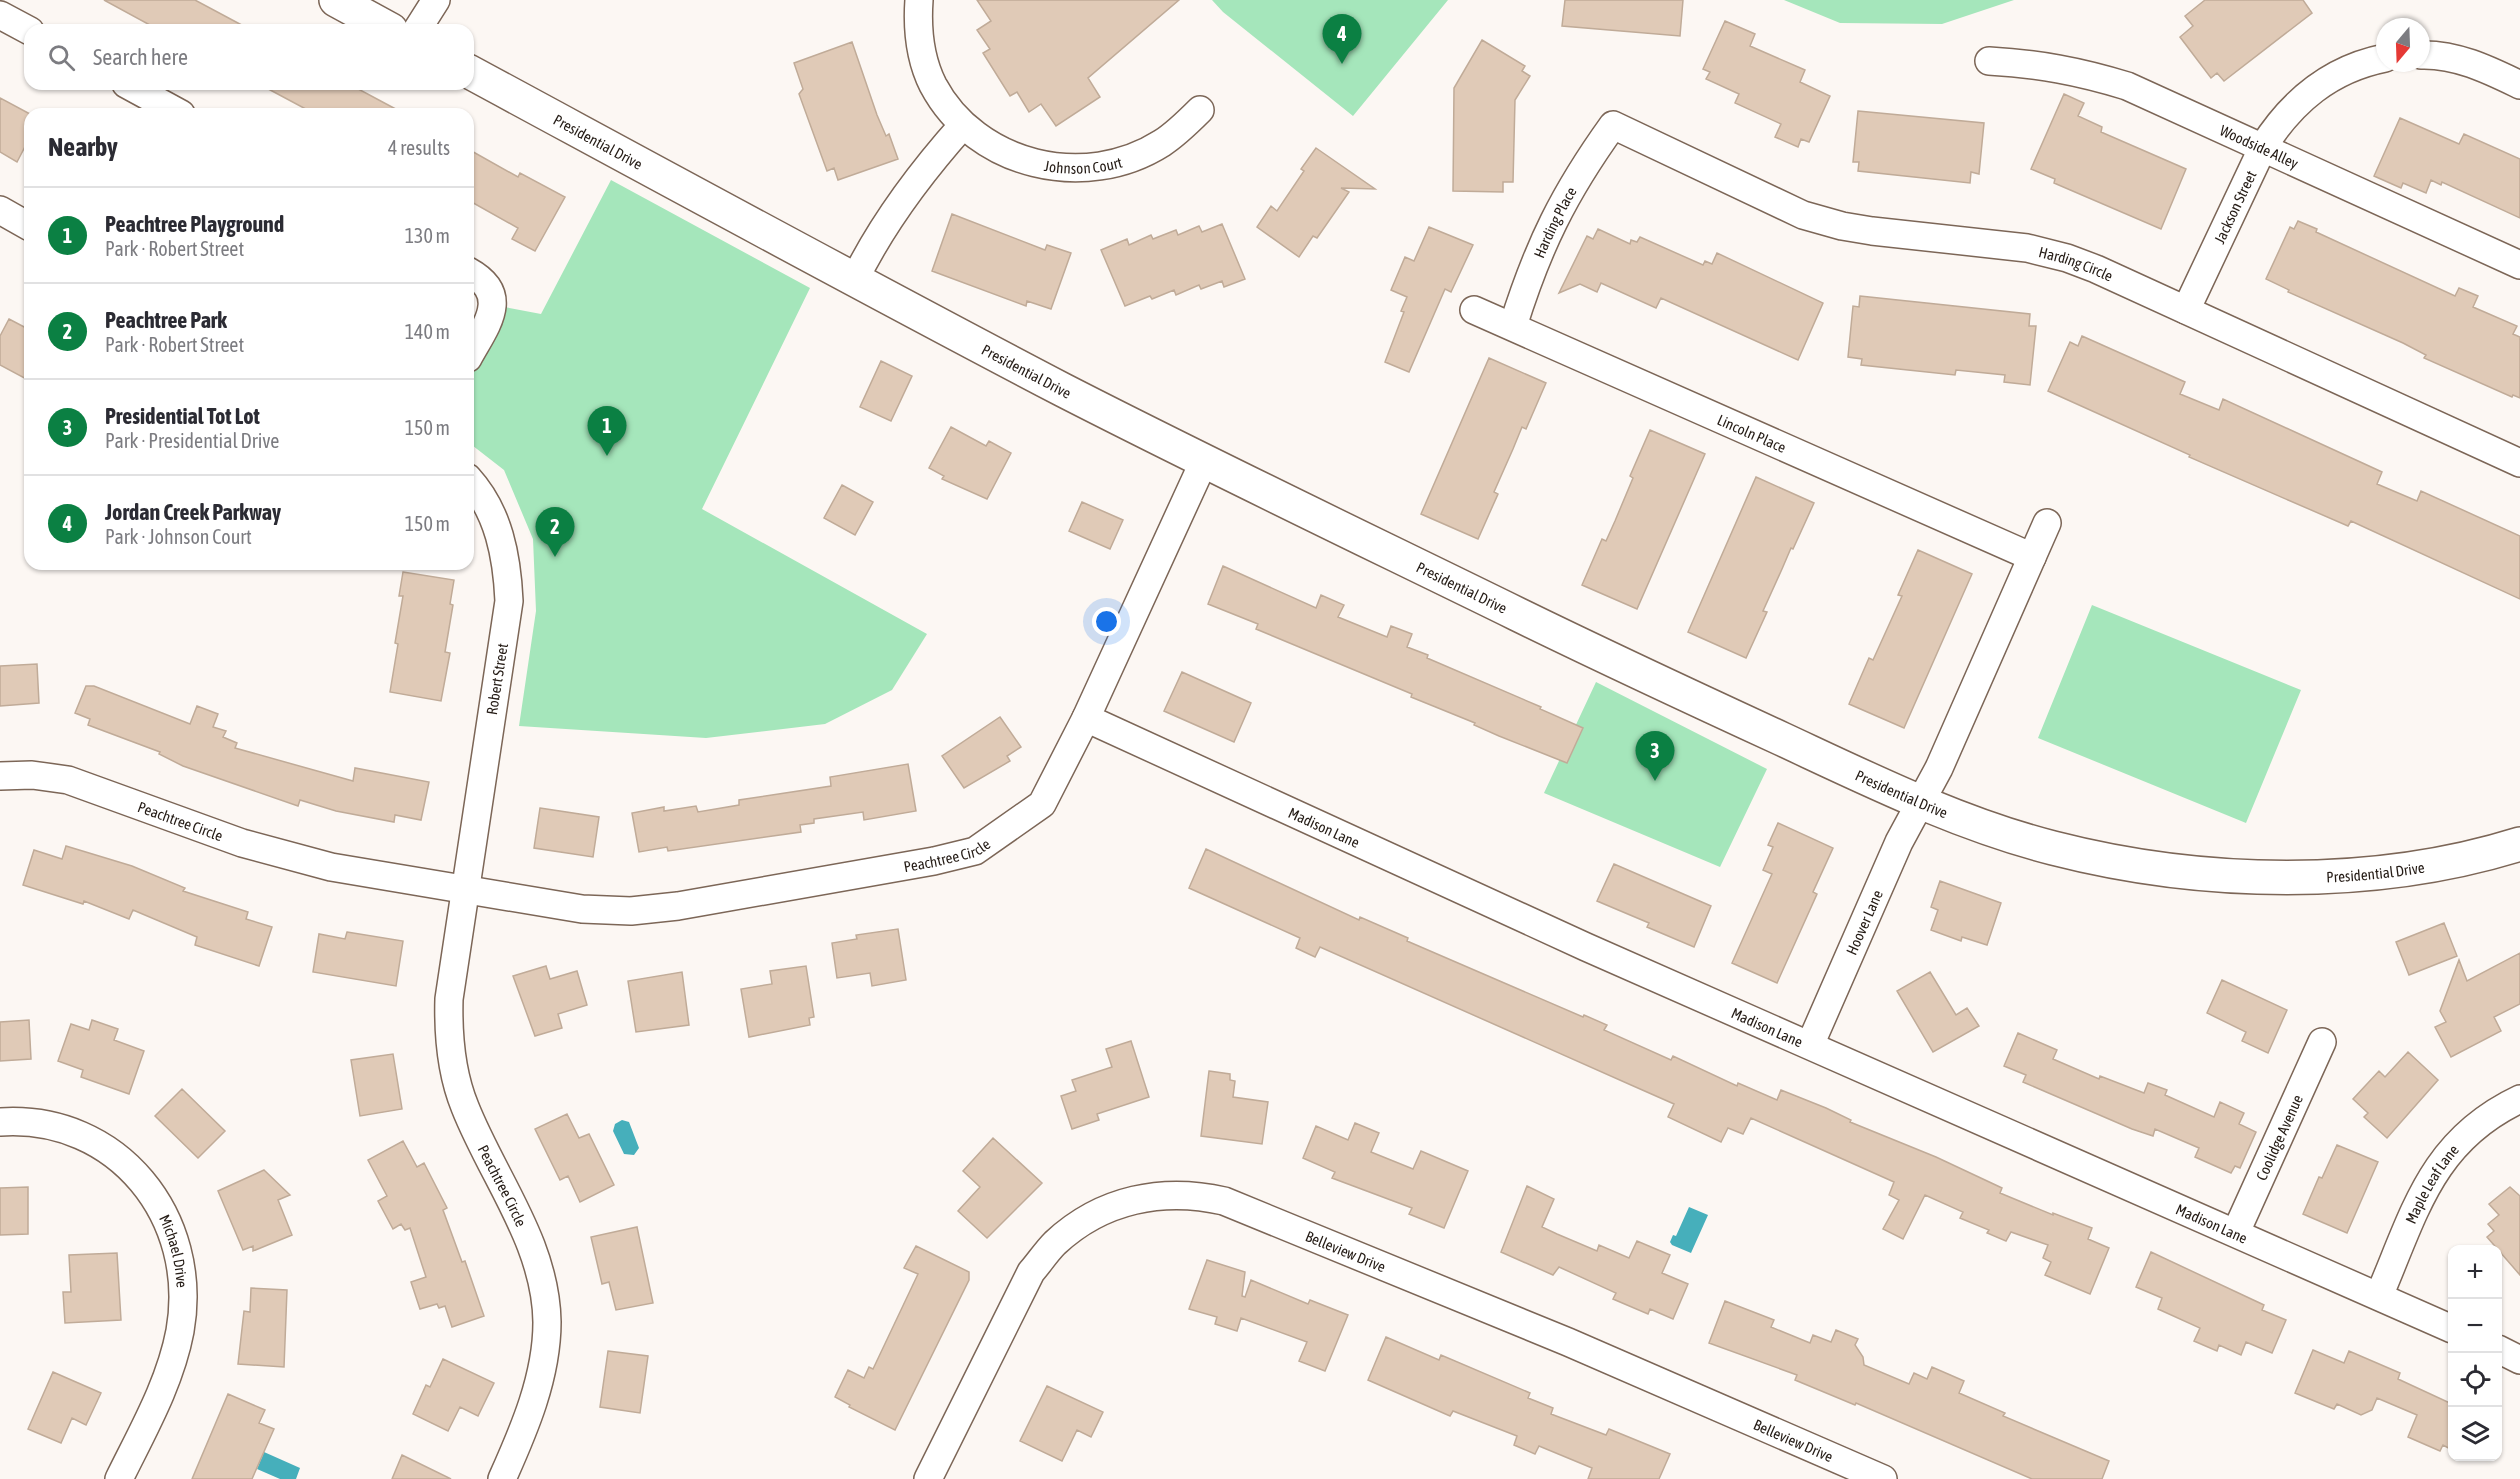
<!DOCTYPE html>
<html lang="en">
<head>
<meta charset="utf-8">
<style>
  :root { --surface:#fff; --page:#f2f2f3; --text:#2b2b33; --muted:#7c7c81; --line:#e1e1e2; --accent:#0b8043 }
  body { margin:0; font-family:"Asap Condensed",sans-serif; background:var(--page); color:var(--text) }
  .controls { position:absolute; right:18px; bottom:18px; display:grid; overflow:hidden; border-radius:12px; box-shadow:0 2px 4px #0004 }
  .controls button { width:54px; height:54px; display:grid; place-items:center; padding:0; border:0; border-bottom:2px solid var(--line); background:var(--surface); color:var(--text); font:30px sans-serif }
  .compass { position:absolute; left:2376px; top:18px; width:54px; height:54px; border-radius:50%; background:var(--surface); box-shadow:0 2px 4px #0004; rotate:199deg }
  .you { position:absolute; left:1107px; top:622px; width:21px; height:21px; margin:-15px; border:4px solid #fff; border-radius:50%; background:#1a73e8; box-shadow:0 0 0 9px #1a73e833 }
  .badge { display:grid; place-items:center; width:39px; height:39px; border-radius:50%; background:var(--accent); color:#fff; font-size:20px; font-weight:700 }
  .pin { position:absolute; translate:-50% -50px; filter:drop-shadow(0 2px 3px #0008) }
  .pin::after { content:''; position:absolute; top:32px; width:21px; height:18px; background:inherit; clip-path:polygon(0 0,100% 0,50% 100%) }
  .list { margin:0; padding:0; list-style:none }
  h2 { display:flex; justify-content:space-between; align-items:center; height:78px; margin:0; padding:0 24px; font-size:26px }
  h2 small { font-size:20px; font-weight:400; color:var(--muted) }
  .list li { display:grid; grid-template-columns:39px 1fr auto; gap:18px; align-items:center; box-sizing:border-box; height:96px; padding:0 24px; border-top:2px solid var(--line) }
  .list b { display:block; font-size:22px; white-space:nowrap }
  .list p { margin:0; font-size:20px; white-space:nowrap; color:var(--muted) }
  .list em { font-size:20px; font-style:normal; color:var(--muted) }
  .icon { flex:none; width:33px; height:33px; fill:none; stroke:currentColor; stroke-width:2; stroke-linecap:round; stroke-linejoin:round }
  .map { position:relative; flex:none; width:2520px; height:1479px; overflow:hidden }
  .search { position:absolute; background:var(--surface); box-shadow:0 2px 4px #0004; left:24px; top:24px; width:450px; height:66px; display:flex; align-items:center; gap:15px; box-sizing:border-box; padding:0 21px; border-radius:18px; color:var(--muted); font-size:22px }
  .panel { position:absolute; background:var(--surface); box-shadow:0 2px 4px #0004; left:24px; top:108px; width:450px; height:462px; border-radius:18px }
  .map>svg:first-child { display:block }
  .green { fill:#a5e6bb }
  .water { fill:#46afbb }
  .building { fill:#e0cab7; stroke:#c0ab98; stroke-width:1.5 }
  .lines { fill:none; stroke-linecap:round; stroke-linejoin:round }
  .minor-casing { stroke:#7c6657; stroke-width:30 }
  .tertiary-casing { stroke:#7c6657; stroke-width:36 }
  .minor { stroke:#fff; stroke-width:27 }
  .tertiary { stroke:#fff; stroke-width:33 }
  .labels { text-anchor:middle; dominant-baseline:central; stroke-width:4.5; stroke-linejoin:round; paint-order:stroke }
  .street-label { font-size:15px; fill:#251c16; stroke:#fff }
</style>
</head>
<body>
<div class="map">
<svg width="2520" height="1479" viewBox="0 0 2520 1479">
  <rect width="100%" height="100%" fill="#fcf7f3"/>
  <!-- green -->
  <path class="green" d="M1212 0H1448L1353 116 1223 12Z
    M1784 0H2014L1942 24 1840 23Z
    M611 180 810 288 702 509 927 634 892 690 825 724 706 738 519 726 536 611 533 539 504 470 468 442V355L494 305 541 314Z
    M2092 605 2301 690 2246 823 2038 738Z
    M1596 682 1767 769 1720 867 1544 793Z"/>
  <!-- water -->
  <path class="water" d="M622 1120 629 1122 639 1148 634 1155 624 1154 613 1131 615 1124Z
    M1689 1207 1708 1215 1691 1253 1672 1245 1670 1242 1673 1235 1676 1236Z
    M264 1452 300 1468 296 1479H280L257 1469Z"/>
  <!-- building -->
  <path class="building" d="M104 0H195L251 30H159Z
    M977 0H1179L1088 78 1100 97 1056 126 1041 104 1029 112 1017 92 1010 96 983 53 990 49 977 30 991 21Z
    M1565 0H1683L1680 36 1562 26Z
    M2205 0H2303L2312 13 2224 81 2217 73 2211 78 2180 37 2193 26 2185 16Z
    M1725 21 1755 34 1750 46 1805 70 1800 82 1830 96 1809 142 1801 139 1798 147 1775 137 1781 124 1735 103 1739 94 1706 79 1710 72 1703 69Z
    M1482 40 1525 66 1522 71 1530 76 1515 100 1513 182H1503V192L1453 191 1454 88Z
    M852 42 877 115 886 136 889 134 898 159 838 180 834 168 827 171 799 94 803 89 794 63Z
    M259 84H349L405 114H315Z
    M2064 94 2084 103 2078 116 2102 127 2101 132 2186 169 2161 229 2054 183 2055 179 2031 169Z
    M0 98 30 114V137L17 162 0 152Z
    M1858 111 1984 123 1979 174 1971 172 1970 183 1858 171 1859 162H1853Z
    M2400 118 2459 144 2464 134 2520 159V218L2442 182 2441 185 2431 180 2426 193 2403 183 2401 188 2374 176Z
    M1316 148 1375 189 1341 188 1349 192 1317 238 1313 236 1299 257 1257 227 1271 206 1277 211 1304 171 1301 169Z
    M468 149 518 177 520 173 565 197 535 251 512 239 518 228 468 200Z
    M952 214 1045 250 1047 245 1071 253 1051 309 1027 301 1026 306 932 271Z
    M2298 221 2317 229 2316 232 2455 296 2459 288 2478 296 2473 307 2517 326 2513 334 2520 337V398L2513 395 2512 397 2424 358 2426 355 2403 343 2288 292 2289 290 2266 279 2290 227 2294 229Z
    M1222 224 1245 279 1224 287 1222 281 1201 289 1199 285 1176 295 1174 290 1152 299 1150 296 1125 306 1101 250 1127 239 1129 245 1151 235 1153 239 1176 230 1178 235 1199 226 1202 232Z
    M1429 227 1473 245 1451 292 1445 289 1409 372 1385 362 1404 312 1401 311 1407 297 1391 290 1405 257 1414 261Z
    M1598 229 1630 244 1631 240 1637 242 1640 237 1703 265 1705 261 1712 264 1717 253 1823 303 1798 360 1661 298 1656 308 1601 283 1597 292 1580 284 1559 293 1587 236 1593 239Z
    M1860 296 2030 314 2029 326H2036L2030 385 2004 382 2005 375 1956 370 1955 375 1861 365 1862 359 1848 357 1853 306 1859 307Z
    M9 319 30 330V381L0 365V336Z
    M2082 336 2185 382 2180 394 2219 410 2223 399 2382 472 2377 484 2417 501 2421 491 2520 536V599L2351 521 2348 526 2189 457 2190 455 2048 391 2070 342 2078 346Z
    M1489 358 1546 383 1526 429 1522 427 1513 449 1494 492 1498 494 1478 539 1421 514Z
    M881 361 912 376 891 421 860 407Z
    M951 427 986 446 989 441 1011 453 987 499 942 479 944 476 929 468Z
    M1650 430 1705 454 1637 609 1582 585 1602 539 1606 541 1615 521 1633 478 1630 476Z
    M1756 477 1814 503 1793 549 1791 548 1782 569 1763 611 1767 612 1746 658 1688 632Z
    M842 485 873 502 855 535 824 518Z
    M1082 502 1123 520 1110 549 1069 531Z
    M1918 550 1972 574 1904 728 1849 704 1869 658 1873 660 1902 596 1898 595Z
    M1223 566 1316 608 1321 595 1344 605 1338 617 1387 637 1391 626 1412 634 1407 647 1428 655 1427 658 1541 707 1540 709 1583 728 1567 763 1499 736 1474 725 1475 723 1411 697 1412 694 1256 629 1258 624 1208 604Z
    M403 572 454 580 450 604 453 605 445 652 450 653 441 701 390 692 398 644 395 643 403 596H399Z
    M37 664 39 703 0 706V666Z
    M1182 672 1251 703 1234 742 1164 711Z
    M86 686H94L190 724 197 706 218 714 213 727 226 731 223 737 237 743 235 748 353 781 355 768 429 782 421 820 395 815 394 822 336 811 300 800 298 806 183 766 159 754 160 752 88 725 90 719 75 713Z
    M1000 717 1021 747 1007 756 1010 761 964 788 942 756Z
    M908 764 916 811 864 820 863 812 814 819V823L800 825 801 832 668 851 667 847 639 852 632 813 664 807V811L696 806 698 812 739 805V800L831 786 830 777Z
    M540 808 599 817 593 857 534 848Z
    M1778 823 1833 848 1813 892 1817 894 1777 983 1732 963 1772 874 1763 870 1773 847 1768 845Z
    M66 846 132 866 185 888 183 891 248 912 246 919 272 927 259 966 195 945 197 937 133 910 129 919 84 901 83 904 23 885 34 850 62 859Z
    M1206 849 1359 920 1360 917 1408 938 1407 941 1583 1017 1584 1015 1607 1025 1604 1030 1671 1060 1673 1056 1737 1086 1738 1083 1777 1100 1781 1090 1826 1108 1851 1120 1850 1122 1936 1157 2002 1188 2000 1193 2053 1215V1213L2092 1228 2088 1239 2109 1248 2090 1294 2045 1275 2051 1262 2043 1258 2048 1245 2011 1232 2006 1241 1987 1233 1989 1230 1960 1218 1963 1212 1925 1195 1903 1239 1883 1229 1899 1200 1889 1195 1894 1182 1751 1118 1743 1134 1728 1128 1721 1142 1668 1117 1674 1104 1631 1085 1320 947 1315 957 1296 948 1300 938 1189 888Z
    M1614 864 1711 906 1694 947 1647 927 1649 923 1597 901Z
    M1940 881 2001 903 1987 945 1962 937 1961 941 1931 930 1938 910 1931 907Z
    M2444 923 2457 956 2409 975 2396 942Z
    M898 929 906 980 872 986 870 973 837 978 832 943 857 939 856 935Z
    M347 932 403 941 396 986 313 972 319 934 345 939Z
    M2520 953V1004L2494 1017 2501 1031 2451 1057 2435 1027 2446 1022 2440 1011 2459 960 2467 981Z
    M546 966 550 979 577 971 587 1005 558 1014 562 1028 535 1036 513 976Z
    M806 966 814 1017 809 1018 810 1025 749 1037 741 989 772 984 770 971Z
    M682 972 689 1025 636 1032 628 981Z
    M1930 972 1956 1015 1967 1008 1979 1026 1933 1052 1897 991Z
    M2222 980 2287 1010 2268 1053 2242 1041 2246 1032 2207 1013Z
    M29 1020 31 1059 0 1061V1022Z
    M92 1020 118 1029 114 1040 144 1051 129 1094 81 1077 83 1070 58 1061 71 1024 89 1030Z
    M2018 1033 2057 1050 2053 1059 2099 1079 2100 1076 2144 1093 2148 1083 2167 1090 2165 1095 2214 1117 2220 1102 2244 1113 2239 1124 2256 1132 2240 1168 2235 1166 2231 1173 2195 1157 2199 1148 2155 1129 2153 1136 2132 1129 2023 1082 2026 1075 2004 1066Z
    M1131 1041 1149 1097 1097 1114 1099 1120 1072 1129 1061 1096 1076 1091 1072 1080 1112 1067 1106 1049Z
    M2408 1052 2438 1080 2387 1138 2364 1117 2368 1113 2353 1099 2379 1071 2385 1077Z
    M393 1054 402 1109 360 1116 351 1060Z
    M1209 1071 1230 1074V1080L1235 1081 1233 1097 1268 1102 1262 1144 1201 1136Z
    M182 1089 225 1131 198 1158 155 1116Z
    M567 1114 579 1138 589 1134 614 1185 580 1202 568 1176 560 1180 535 1129Z
    M1355 1123 1379 1133 1371 1152 1413 1169 1421 1151 1468 1171 1444 1228 1409 1214 1412 1208 1332 1178 1335 1172 1303 1158 1316 1126 1348 1140Z
    M993 1138 1042 1183 987 1238 958 1211 980 1187 963 1171Z
    M403 1141 417 1167 424 1163 447 1208 443 1210 462 1262 465 1261 484 1316 452 1327 445 1306 439 1308 437 1304 420 1309 411 1282 426 1277 410 1228 405 1230 401 1224 393 1229 378 1201 387 1196 368 1160Z
    M2337 1145 2378 1162 2347 1233 2303 1214 2319 1177 2322 1178Z
    M264 1170 290 1195 278 1200 292 1235 253 1251V1246L243 1250 218 1191Z
    M1527 1186 1554 1199 1542 1227 1557 1234 1597 1251 1599 1245 1629 1258 1637 1241 1670 1255 1662 1273 1688 1284 1673 1319 1650 1309 1648 1314 1613 1299 1616 1293 1559 1267 1553 1275 1501 1252Z
    M28 1187V1234L0 1235V1188Z
    M2510 1187 2520 1196V1275L2487 1237 2494 1231 2488 1224 2499 1215 2489 1204Z
    M637 1227 653 1303 616 1310 609 1282 602 1284 591 1237Z
    M916 1246 969 1272V1280L895 1430 849 1407 850 1405 835 1397 848 1370 864 1378 869 1367 873 1369 918 1274 904 1268Z
    M2151 1252 2264 1305 2262 1310 2286 1320 2272 1353 2246 1342 2241 1355 2219 1345 2217 1351 2194 1341 2200 1328 2158 1309 2162 1298 2136 1287Z
    M117 1253 121 1320 65 1323 63 1292H71L69 1255Z
    M1207 1260 1245 1272 1242 1296 1245 1297 1251 1280 1308 1304 1310 1300 1348 1315 1325 1371 1299 1361 1307 1342 1241 1318 1237 1331 1215 1324 1217 1317 1189 1309Z
    M251 1288 287 1290 284 1367 238 1364 244 1311 250 1312Z
    M1725 1301 1774 1320 1771 1327 1810 1343 1813 1335 1831 1342 1836 1330 1858 1339 1855 1345 1863 1357 1864 1365 1909 1384 1914 1373 1927 1379 1932 1367 1964 1381 1959 1393 2005 1413 2003 1416 2109 1461 2102 1479H2032L1856 1403 1855 1405 1795 1380 1797 1375 1709 1343Z
    M1386 1337 1439 1360 1441 1355 1530 1393 1528 1398 1553 1408 1551 1414 1606 1435 1609 1429 1670 1454 1659 1479H1588L1592 1468 1539 1446 1535 1454 1514 1445 1517 1436 1453 1411 1450 1416 1368 1380Z
    M2313 1350 2344 1363 2349 1351 2400 1373 2398 1379 2452 1404V1450L2443 1445 2440 1451 2408 1437 2417 1415 2377 1398 2372 1410 2361 1415 2337 1404 2334 1409 2295 1393Z
    M608 1351 648 1356 640 1413 600 1407Z
    M443 1359 494 1383 478 1416 460 1407 448 1431 413 1414 426 1385 430 1387Z
    M53 1372 101 1393 86 1425 72 1418 61 1443 28 1429Z
    M1047 1386 1103 1412 1091 1437 1077 1430 1062 1461 1020 1441Z
    M228 1394 265 1410 259 1423 274 1429 252 1479H192Z
    M402 1455 451 1479H392Z"/>
  <g class="lines">
    <!-- minor casing -->
    <g class="minor-casing">
      <g id="minor">
        <path id="s1" d="M919 0C917 28 920 59 933 85 976 166 1085 192 1162 143 1176 134 1188 122 1200 110"/>
        <path d="M0 15 30 31"/>
        <path d="M417 30 436 0"/>
        <path d="M2421 55C2457 54 2489 70 2520 85"/>
        <path id="s2" d="M1989 61C2039 64 2078 71 2127 86L2520 265"/>
        <path d="M126 84 181 114"/>
        <path d="M0 210 30 227"/>
        <path d="M468 271C512 295 486 325 468 358"/>
        <path d="M855 279C883 222 921 172 963 125"/>
        <path id="s3" d="M1474 310 2032 557"/>
        <path id="s4" d="M2186 310 2263 147C2292 101 2330 69 2385 58"/>
        <path id="s5" d="M1513 326C1538 246 1564 193 1613 125L1803 215 1842 226 1872 231 2027 248 2067 258 2096 269 2520 463"/>
        <path id="s6" d="M468 478C499 512 507 557 509 601L449 999C448 1035 451 1073 465 1107 493 1178 546 1243 547 1322 547 1377 524 1430 502 1479"/>
        <path id="s7" d="M1086 718 1586 947 2452 1329"/>
        <path id="s8" d="M0 776 32 775 68 780 242 843 331 867 582 909 631 911 678 906 934 861 975 851 1042 804 1086 718 1204 461"/>
        <path id="s9" d="M1810 1045 1899 842 1939 768 2047 523"/>
        <path id="s10" d="M0 1122C118 1114 200 1218 180 1331 170 1384 142 1432 119 1479"/>
        <path id="s11" d="M2236 1232 2322 1042"/>
        <path id="s12" d="M2379 1296C2415 1212 2431 1141 2520 1099"/>
        <path d="M2498 1349 2520 1360"/>
        <path id="s13" d="M928 1479 1031 1272C1039 1263 1046 1252 1055 1243 1102 1199 1163 1187 1224 1201L1568 1342 1883 1479"/>
      </g>
    </g>
    <!-- tertiary casing -->
    <g class="tertiary-casing">
      <g id="tertiary">
        <path d="M336 0 391 30"/>
        <path id="s14" d="M468 71C666 178 864 286 1063 390 1213 467 1366 540 1517 614 1605 657 1693 698 1782 739 1870 780 1959 824 2053 848 2201 886 2373 890 2520 844"/>
      </g>
    </g>
    <!-- minor -->
    <use href="#minor" class="minor"/>
    <!-- tertiary -->
    <use href="#tertiary" class="tertiary"/>
  </g>
  <g class="labels">
    <!-- street labels -->
    <g class="street-label">
      <text stroke="none"><textPath href="#s14" startOffset="148">Presidential Drive</textPath></text>
      <text stroke="none"><textPath href="#s2" startOffset="286">Woodside Alley</textPath></text>
      <text stroke="none"><textPath href="#s1" startOffset="268">Johnson Court</textPath></text>
      <text stroke="none"><textPath href="#s4" startOffset="114">Jackson Street</textPath></text>
      <text stroke="none"><textPath href="#s5" startOffset="112">Harding Place</textPath></text>
      <text stroke="none"><textPath href="#s5" startOffset="714">Harding Circle</textPath></text>
      <text stroke="none"><textPath href="#s14" startOffset="634">Presidential Drive</textPath></text>
      <text stroke="none"><textPath href="#s3" startOffset="304">Lincoln Place</textPath></text>
      <text stroke="none"><textPath href="#s14" startOffset="1120">Presidential Drive</textPath></text>
      <text transform="translate(497 679) rotate(-81)">Robert Street</text>
      <text stroke="none"><textPath href="#s14" startOffset="1606">Presidential Drive</textPath></text>
      <text stroke="none"><textPath href="#s8" startOffset="188">Peachtree Circle</textPath></text>
      <text stroke="none"><textPath href="#s7" startOffset="262">Madison Lane</textPath></text>
      <text stroke="none"><textPath href="#s8" startOffset="970">Peachtree Circle</textPath></text>
      <text stroke="none"><textPath href="#s14" startOffset="2092">Presidential Drive</textPath></text>
      <text stroke="none"><textPath href="#s9" startOffset="134">Hoover Lane</textPath></text>
      <text stroke="none"><textPath href="#s7" startOffset="748">Madison Lane</textPath></text>
      <text stroke="none"><textPath href="#s11" startOffset="104">Coolidge Avenue</textPath></text>
      <text stroke="none"><textPath href="#s12" startOffset="124">Maple Leaf Lane</textPath></text>
      <text stroke="none"><textPath href="#s6" startOffset="732">Peachtree Circle</textPath></text>
      <text stroke="none"><textPath href="#s7" startOffset="1234">Madison Lane</textPath></text>
      <text stroke="none"><textPath href="#s13" startOffset="582">Belleview Drive</textPath></text>
      <text stroke="none"><textPath href="#s10" startOffset="238">Michael Drive</textPath></text>
      <text stroke="none"><textPath href="#s13" startOffset="1068">Belleview Drive</textPath></text>
    </g>
  </g>
</svg>
<div class="controls">
<button>+</button>
<button>−</button>
<button><svg class="icon" aria-label="locate" viewBox="0 0 24 24"><circle cx="12" cy="12" r="6"/><path d="M12 2v4M12 18v4M2 12h4M18 12h4"/></svg></button>
<button><svg class="icon" aria-label="layers" viewBox="0 0 24 24"><path d="M12 4l9 5-9 5-9-5zM3 14l9 5 9-5"/></svg></button>
</div>
<svg class="compass" viewBox="-18 -18 36 36"><path d="M0-13l5 13h-10z" fill="#e53935"/><path d="M0 13l5-13h-10z" fill="#7c7c81"/></svg>
<div class="you"></div>
<div class="pin badge" style="left:607px;top:456px">1</div>
<div class="pin badge" style="left:555px;top:557px">2</div>
<div class="pin badge" style="left:1655px;top:781px">3</div>
<div class="pin badge" style="left:1342px;top:64px">4</div>
<div class="search"><svg class="icon" aria-label="search" viewBox="0 0 24 24"><circle cx="10" cy="10" r="6"/><path d="M15 15l6 6"/></svg>Search here</div>
<section class="panel">
<h2>Nearby<small>4 results</small></h2>
<ul class="list">
<li><span class="badge">1</span><div><b>Peachtree Playground</b><p>Park · Robert Street</p></div><em>130 m</em></li>
<li><span class="badge">2</span><div><b>Peachtree Park</b><p>Park · Robert Street</p></div><em>140 m</em></li>
<li><span class="badge">3</span><div><b>Presidential Tot Lot</b><p>Park · Presidential Drive</p></div><em>150 m</em></li>
<li><span class="badge">4</span><div><b>Jordan Creek Parkway</b><p>Park · Johnson Court</p></div><em>150 m</em></li>
</ul>
</section>
</div>
</body>
</html>
